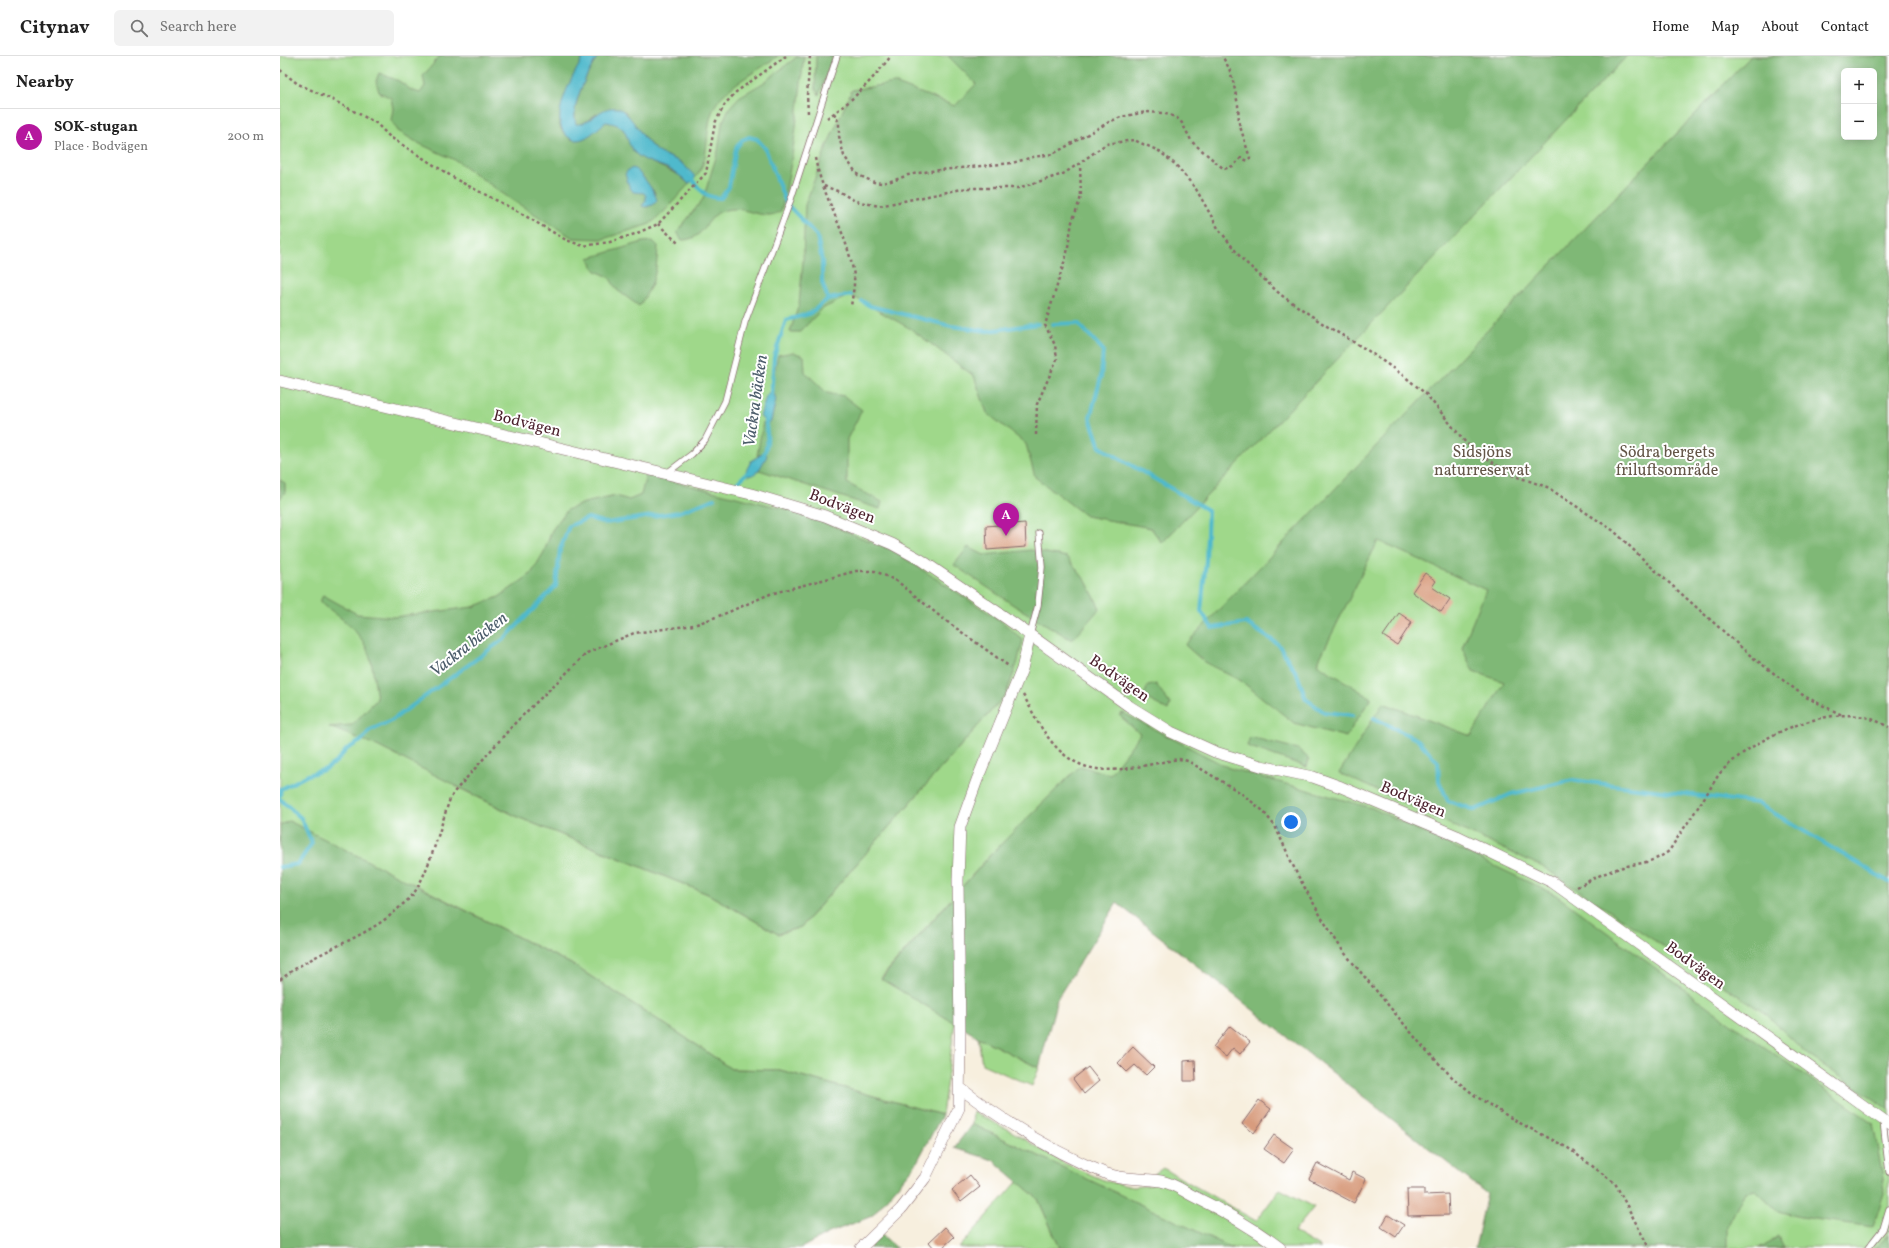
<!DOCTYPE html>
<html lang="en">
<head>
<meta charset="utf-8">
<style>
  :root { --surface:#fff; --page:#f2f2f2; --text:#222; --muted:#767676; --line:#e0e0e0; --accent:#b5179e }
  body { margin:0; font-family:Vollkorn,serif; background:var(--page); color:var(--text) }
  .controls { position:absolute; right:12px; top:12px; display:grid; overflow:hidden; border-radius:6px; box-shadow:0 2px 10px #0003 }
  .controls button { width:36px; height:36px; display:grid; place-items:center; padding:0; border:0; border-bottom:1px solid var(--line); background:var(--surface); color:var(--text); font:20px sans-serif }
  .you { position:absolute; left:1011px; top:766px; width:14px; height:14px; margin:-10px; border:3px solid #fff; border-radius:50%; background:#1a73e8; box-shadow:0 0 0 6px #1a73e833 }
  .badge { display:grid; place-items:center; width:26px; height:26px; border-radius:50%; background:var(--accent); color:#fff; font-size:13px; font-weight:700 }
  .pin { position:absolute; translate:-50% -33px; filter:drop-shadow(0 1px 2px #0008) }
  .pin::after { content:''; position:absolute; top:21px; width:14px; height:12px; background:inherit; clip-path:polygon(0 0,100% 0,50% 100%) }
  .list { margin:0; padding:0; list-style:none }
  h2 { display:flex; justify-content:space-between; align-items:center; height:52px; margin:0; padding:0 16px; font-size:17px }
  h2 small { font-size:13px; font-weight:400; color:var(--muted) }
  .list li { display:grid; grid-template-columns:26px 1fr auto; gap:12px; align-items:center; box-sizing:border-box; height:56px; padding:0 16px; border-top:1px solid var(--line) }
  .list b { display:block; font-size:15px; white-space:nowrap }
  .list p { margin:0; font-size:13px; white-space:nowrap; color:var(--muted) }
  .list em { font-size:13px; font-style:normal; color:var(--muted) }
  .icon { flex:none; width:22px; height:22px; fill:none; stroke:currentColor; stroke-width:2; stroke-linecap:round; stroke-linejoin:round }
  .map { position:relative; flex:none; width:1609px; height:1192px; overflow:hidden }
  header { display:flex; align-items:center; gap:24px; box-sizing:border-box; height:56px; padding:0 20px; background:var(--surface); border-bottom:1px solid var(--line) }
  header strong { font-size:19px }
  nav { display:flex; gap:22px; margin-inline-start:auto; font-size:14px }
  .search { width:280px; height:36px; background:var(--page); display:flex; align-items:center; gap:10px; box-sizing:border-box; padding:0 14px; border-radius:6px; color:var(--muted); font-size:15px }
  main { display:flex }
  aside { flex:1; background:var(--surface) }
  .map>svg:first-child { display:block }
  .green { fill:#9fd88a; stroke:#747c5a; fill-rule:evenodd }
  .forest { fill:#7fb876; stroke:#646c50; fill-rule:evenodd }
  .water { fill:#4fb9cc; stroke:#4c6c7c }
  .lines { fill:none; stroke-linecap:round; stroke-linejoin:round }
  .stream { stroke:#4fb9cc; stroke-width:4 }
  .building { fill:#d89c7e }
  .service-casing { stroke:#87686a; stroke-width:7 }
  .minor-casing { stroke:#87686a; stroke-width:12 }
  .path { stroke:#87686a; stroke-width:2.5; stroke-dasharray:3 3; stroke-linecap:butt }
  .service { stroke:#fff; stroke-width:5.5 }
  .minor { stroke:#fff; stroke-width:11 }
  .labels { text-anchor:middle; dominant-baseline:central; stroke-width:4; stroke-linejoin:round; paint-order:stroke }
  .street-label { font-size:16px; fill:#4a1f2b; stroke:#fff }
  .park-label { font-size:16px; fill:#645648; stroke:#fff }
  .water-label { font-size:17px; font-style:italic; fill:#4c5d6b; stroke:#fff }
</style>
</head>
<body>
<header>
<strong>Citynav</strong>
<div class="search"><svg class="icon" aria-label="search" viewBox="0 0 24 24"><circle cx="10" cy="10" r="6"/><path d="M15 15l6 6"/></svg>Search here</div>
<nav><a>Home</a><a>Map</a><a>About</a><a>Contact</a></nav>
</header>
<main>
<aside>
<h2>Nearby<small></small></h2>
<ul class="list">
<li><span class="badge">A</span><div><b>SOK-stugan</b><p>Place · Bodvägen</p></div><em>200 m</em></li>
</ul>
</aside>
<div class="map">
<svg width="1609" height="1192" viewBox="0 0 1609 1192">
  <rect width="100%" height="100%" fill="#fff"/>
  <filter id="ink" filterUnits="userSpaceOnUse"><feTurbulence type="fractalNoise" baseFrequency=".025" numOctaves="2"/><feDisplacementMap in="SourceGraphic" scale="8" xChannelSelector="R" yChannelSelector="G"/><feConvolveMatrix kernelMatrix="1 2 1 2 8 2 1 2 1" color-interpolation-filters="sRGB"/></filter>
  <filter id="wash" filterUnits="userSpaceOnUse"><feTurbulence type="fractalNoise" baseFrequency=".012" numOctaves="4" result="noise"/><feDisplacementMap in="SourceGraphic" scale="16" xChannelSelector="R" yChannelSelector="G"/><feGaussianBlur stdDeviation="0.9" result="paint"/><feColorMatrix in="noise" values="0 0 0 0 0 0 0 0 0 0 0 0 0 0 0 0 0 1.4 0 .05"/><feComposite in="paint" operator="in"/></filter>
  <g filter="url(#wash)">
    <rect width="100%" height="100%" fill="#f7efde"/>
    <!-- green -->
    <path class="green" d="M0 0H1609V1192H1349L1083 933 713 796 601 922 675 967 662 1059 500 1014 451 1013 417 989 293 909 130 826 0 916ZM1564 15H1594V81H1564ZM735 614 726 638 521 871 498 878 428 838 240 762 175 730Z
      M698 981 759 1012 752 1030 702 1008Z
      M693 1056 731 1075 784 1107 826 1125 853 1131 872 1129 874 1118 883 1112 976 1165 1000 1133 1034 1151 1014 1176 1041 1192H949L692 1068Z
      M738 1125 758 1143 780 1192H679Z"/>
    <!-- forest -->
    <path class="forest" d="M160 0H304C297 14 274 59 281 73 283 77 288 81 292 84L326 66 334 67 341 71 347 78 354 96 360 101 399 119 409 128 382 158 370 168 323 183 293 182 232 144 177 105 138 87 118 75 111 64 113 53 111 42 99 36 96 25 99 17 119 25 131 34 140 37 145 30 143 20ZM362 119 367 128 375 136 368 151 362 150 366 144 367 140 364 137Z
      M318 0H498C479 15 442 31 433 54 424 75 431 102 416 121L401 106 377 96 357 73 345 55 316 58 301 69H296C290 49 308 16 318 0Z
      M518 0H524C518 52 514 104 501 155 498 157 493 159 489 159 472 159 458 148 440 156 426 162 424 184 402 184L397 176 423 143 438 95 442 68 449 52 459 41 483 27Z
      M536 0H553L539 39 535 32Z
      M668 0H1347L882 487 871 472 806 460 755 421 746 388 707 357 694 320 631 273 570 239 542 253 520 276H510L519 248 523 206 525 149 546 92 572 34 614 27 675 50 696 28Z
      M1471 0H1609V1053L1528 999 1486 958 1263 811 1059 717 1103 647 1191 680 1224 626 1193 615 1182 592 1206 534 1098 485 1037 608 1091 642 1066 681 1014 667 961 625 924 606 905 589ZM1564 15H1594V81H1564Z
      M373 185 378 190C376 219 375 226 359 250L337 234 329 221 316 215 312 210 309 202 363 186Z
      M513 296 524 300 525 316 547 337 564 340 582 354 567 383V427L602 446 600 453 479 414 485 396 477 400 483 366 490 367 494 353 493 335H490L498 299Z
      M366 419 518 456 612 494 721 565 743 584 737 608 726 638 521 871 498 878 428 838 240 762 93 688 49 671 72 669 97 643C94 624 93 600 82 584 71 568 54 557 40 546L43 539 77 558 114 561 193 551 219 541 251 518 264 496 272 474 287 454 304 447 336 440 349 444 361 439Z
      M0 424 5 427V436L0 443Z
      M688 491 704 499 751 494 787 501 806 525 820 552 792 584 735 550 674 509Z
      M876 628 890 648 888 654 863 641 868 630Z
      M843 657 949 712 1092 752 1276 839 1453 969 1593 1067 1605 1134 1593 1171 1520 1161 1498 1155 1476 1134 1465 1136 1447 1171V1192H1195L1207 1138 837 847 777 943 759 1012 698 981 601 923 713 796 800 710 830 718 860 678 839 659Z
      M970 681 1018 693 1029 703 1027 711 967 690Z
      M9 765 293 909 417 989 451 1013 500 1014 662 1059 636 1108 592 1160 549 1177 521 1192H0V769Z
      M692 1068 952 1192H780L758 1143 713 1104 674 1092Z
      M602 1179 617 1192H589Z
      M1609 1179V1192H1594Z
      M1498 1181 1504 1192H1479Z"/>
    <!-- water -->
    <path class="water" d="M304 0H318C308 16 290 49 296 68 310 70 319 49 337 52 347 53 360 77 367 85 379 100 386 98 400 106 406 110 411 117 416 121L409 128C403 122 397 117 389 113 378 108 364 106 355 97 342 83 353 70 326 66 315 74 301 92 287 80 267 62 294 18 304 0Z
      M353 112C360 115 377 138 377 145L373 149 365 151 362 150 366 144V140L364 137 353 136 349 130 345 118 348 114Z
      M490 335H493L496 343 491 365 490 367 486 368 480 360 486 340Z
      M485 396 487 400C481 409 479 419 468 420L466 415 471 405Z"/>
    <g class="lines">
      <!-- stream -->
      <path class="stream" d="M410 121C420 133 424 142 441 142L449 131 456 92 462 84 469 81 477 83 485 92 506 147 537 180 542 205V226L548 243 529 258 506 264 494 301 491 339
        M548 243 571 239
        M582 245 590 250 671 270 708 275 758 268
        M773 268 798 267 823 294 821 321 810 362 820 391 928 454 926 504 921 555 932 572 966 567 998 588 1017 618 1026 643 1044 656 1073 659
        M482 401C490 390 487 375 485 363
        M457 427 471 413
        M1094 662 1138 684 1158 706 1159 725 1168 745 1195 754 1231 738 1293 724 1477 747 1609 826
        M0 739 1 733 28 719 46 713 57 705 67 693 81 685 90 674 111 665 224 583 276 530 280 493 289 470 308 462 326 467 399 456 434 443
        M0 743 21 762 32 787 18 808 0 811"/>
    </g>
    <g id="blocks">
      <!-- building -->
      <path class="building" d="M745 467 746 491 707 494 706 470Z
        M1145 517 1156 525 1152 531 1170 543 1161 556 1132 536Z
        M1119 557 1132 566 1117 589 1103 580Z
        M950 970 970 986 960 998 953 992 946 1001 933 991Z
        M853 991 874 1011 866 1019 855 1009 847 1016 838 1007Z
        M915 1004 916 1025H904V1005Z
        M808 1011 819 1025 804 1038 793 1023Z
        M979 1044 991 1053 974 1077 962 1068Z
        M994 1079 1014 1093 1004 1107 984 1093Z
        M1037 1107 1069 1124 1072 1116 1086 1123 1074 1147 1029 1123Z
        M690 1119 700 1131 681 1146 672 1134Z
        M1127 1133H1144V1139L1168 1138 1169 1159 1128 1160Z
        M1108 1159 1124 1169 1116 1181 1101 1171Z
        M665 1171 674 1181 662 1192H654L649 1186Z"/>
    </g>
  </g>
  <g filter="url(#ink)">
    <use href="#blocks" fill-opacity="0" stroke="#87686a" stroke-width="1"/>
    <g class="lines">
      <!-- service casing -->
      <g class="service-casing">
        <path id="service" d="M387 417 412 398 425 384 445 345 465 266 511 143 557 0
          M750 579 758 549 762 511 759 477
          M1603 1065 1609 1116
          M1588 1192 1603 1173 1609 1153"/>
      </g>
      <!-- minor casing -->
      <g class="minor-casing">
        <path id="minor" d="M0 325 471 438 545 460 612 488 641 504 729 564 849 650 891 676 935 696 981 710 1033 721 1061 731 1177 780 1272 826 1609 1068
          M680 1032C726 1067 774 1097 827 1118 844 1124 863 1122 881 1125 892 1127 902 1134 911 1139 942 1154 972 1171 1000 1192
          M581 1192 621 1153 645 1122 679 1052 680 978 678 824 680 771 697 724 742 613 750 579"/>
      </g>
      <!-- path -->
      <path class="path" d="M0 14 18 28 51 43 96 67 110 81 179 125 237 155 286 184 303 190 330 186 355 178 378 168 426 117 435 67 445 48 456 36 506 0
        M528 57 527 39 530 0
        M554 57 559 67V80L564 100 578 119 594 126 602 127 615 124 628 119 650 115 732 107 753 101 773 98 829 66 841 61 866 56 882 57 896 61 902 67 912 86 944 113 953 110 961 102 968 105 970 102 959 67 958 49 953 25 949 12 942 0
        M547 62C573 45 592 24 611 0
        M535 102C543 142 568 178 574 220 575 229 572 241 571 251
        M544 130 560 136 575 145 599 150 687 132H738L761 125 783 118 800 107 826 88 854 84 879 95 896 109 916 133 938 172 961 202 1001 239 1045 269 1087 294 1124 320 1146 338 1186 387 1229 418 1267 431 1334 475 1367 507 1471 600 1524 640 1562 659
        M378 168 398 187
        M756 379 757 348 777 303 775 289 765 269 787 197 792 166 801 141 800 108
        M743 639C750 650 755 663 763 674 800 731 841 713 899 703L908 705 961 737 982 754 995 770 1017 818 1043 864 1063 895 1144 992 1173 1022 1197 1041 1236 1065 1288 1092 1335 1127 1369 1192
        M1297 831C1309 825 1321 818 1334 814 1354 806 1369 810 1389 795 1401 776 1414 758 1426 739 1431 732 1435 723 1441 716 1470 685 1534 654 1578 660 1589 661 1599 666 1609 671
        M0 924C37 893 86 884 121 850 125 846 131 842 134 837 150 813 160 771 170 743L175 735 236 666 307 597 354 577 414 569 444 558 490 538 576 515H595L617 525 662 562 730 611"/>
      <!-- service -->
      <use href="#service" class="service"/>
      <!-- minor -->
      <use href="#minor" class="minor"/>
    </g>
  </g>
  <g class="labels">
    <!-- street labels -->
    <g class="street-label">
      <text transform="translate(247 368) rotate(14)">Bodvägen</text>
      <text transform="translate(562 451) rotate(21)">Bodvägen</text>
      <text transform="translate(839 623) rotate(35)">Bodvägen</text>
      <text transform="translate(1133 744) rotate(23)">Bodvägen</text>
      <text transform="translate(1415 910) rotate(36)">Bodvägen</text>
    </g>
    <!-- park labels -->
    <g class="park-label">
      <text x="1202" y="397">Sidsjöns<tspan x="1202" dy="18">naturreservat</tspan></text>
      <text x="1387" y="397">Södra bergets<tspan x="1387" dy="18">friluftsområde</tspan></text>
    </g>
    <!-- water labels -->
    <g class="water-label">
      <text transform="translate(476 345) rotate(-82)">Vackra bäcken</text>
      <text transform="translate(189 589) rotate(-38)">Vackra bäcken</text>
    </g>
  </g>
</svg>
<div class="controls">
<button>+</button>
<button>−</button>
</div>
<div class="you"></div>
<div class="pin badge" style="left:726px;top:480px">A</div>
</div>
</main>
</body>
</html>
